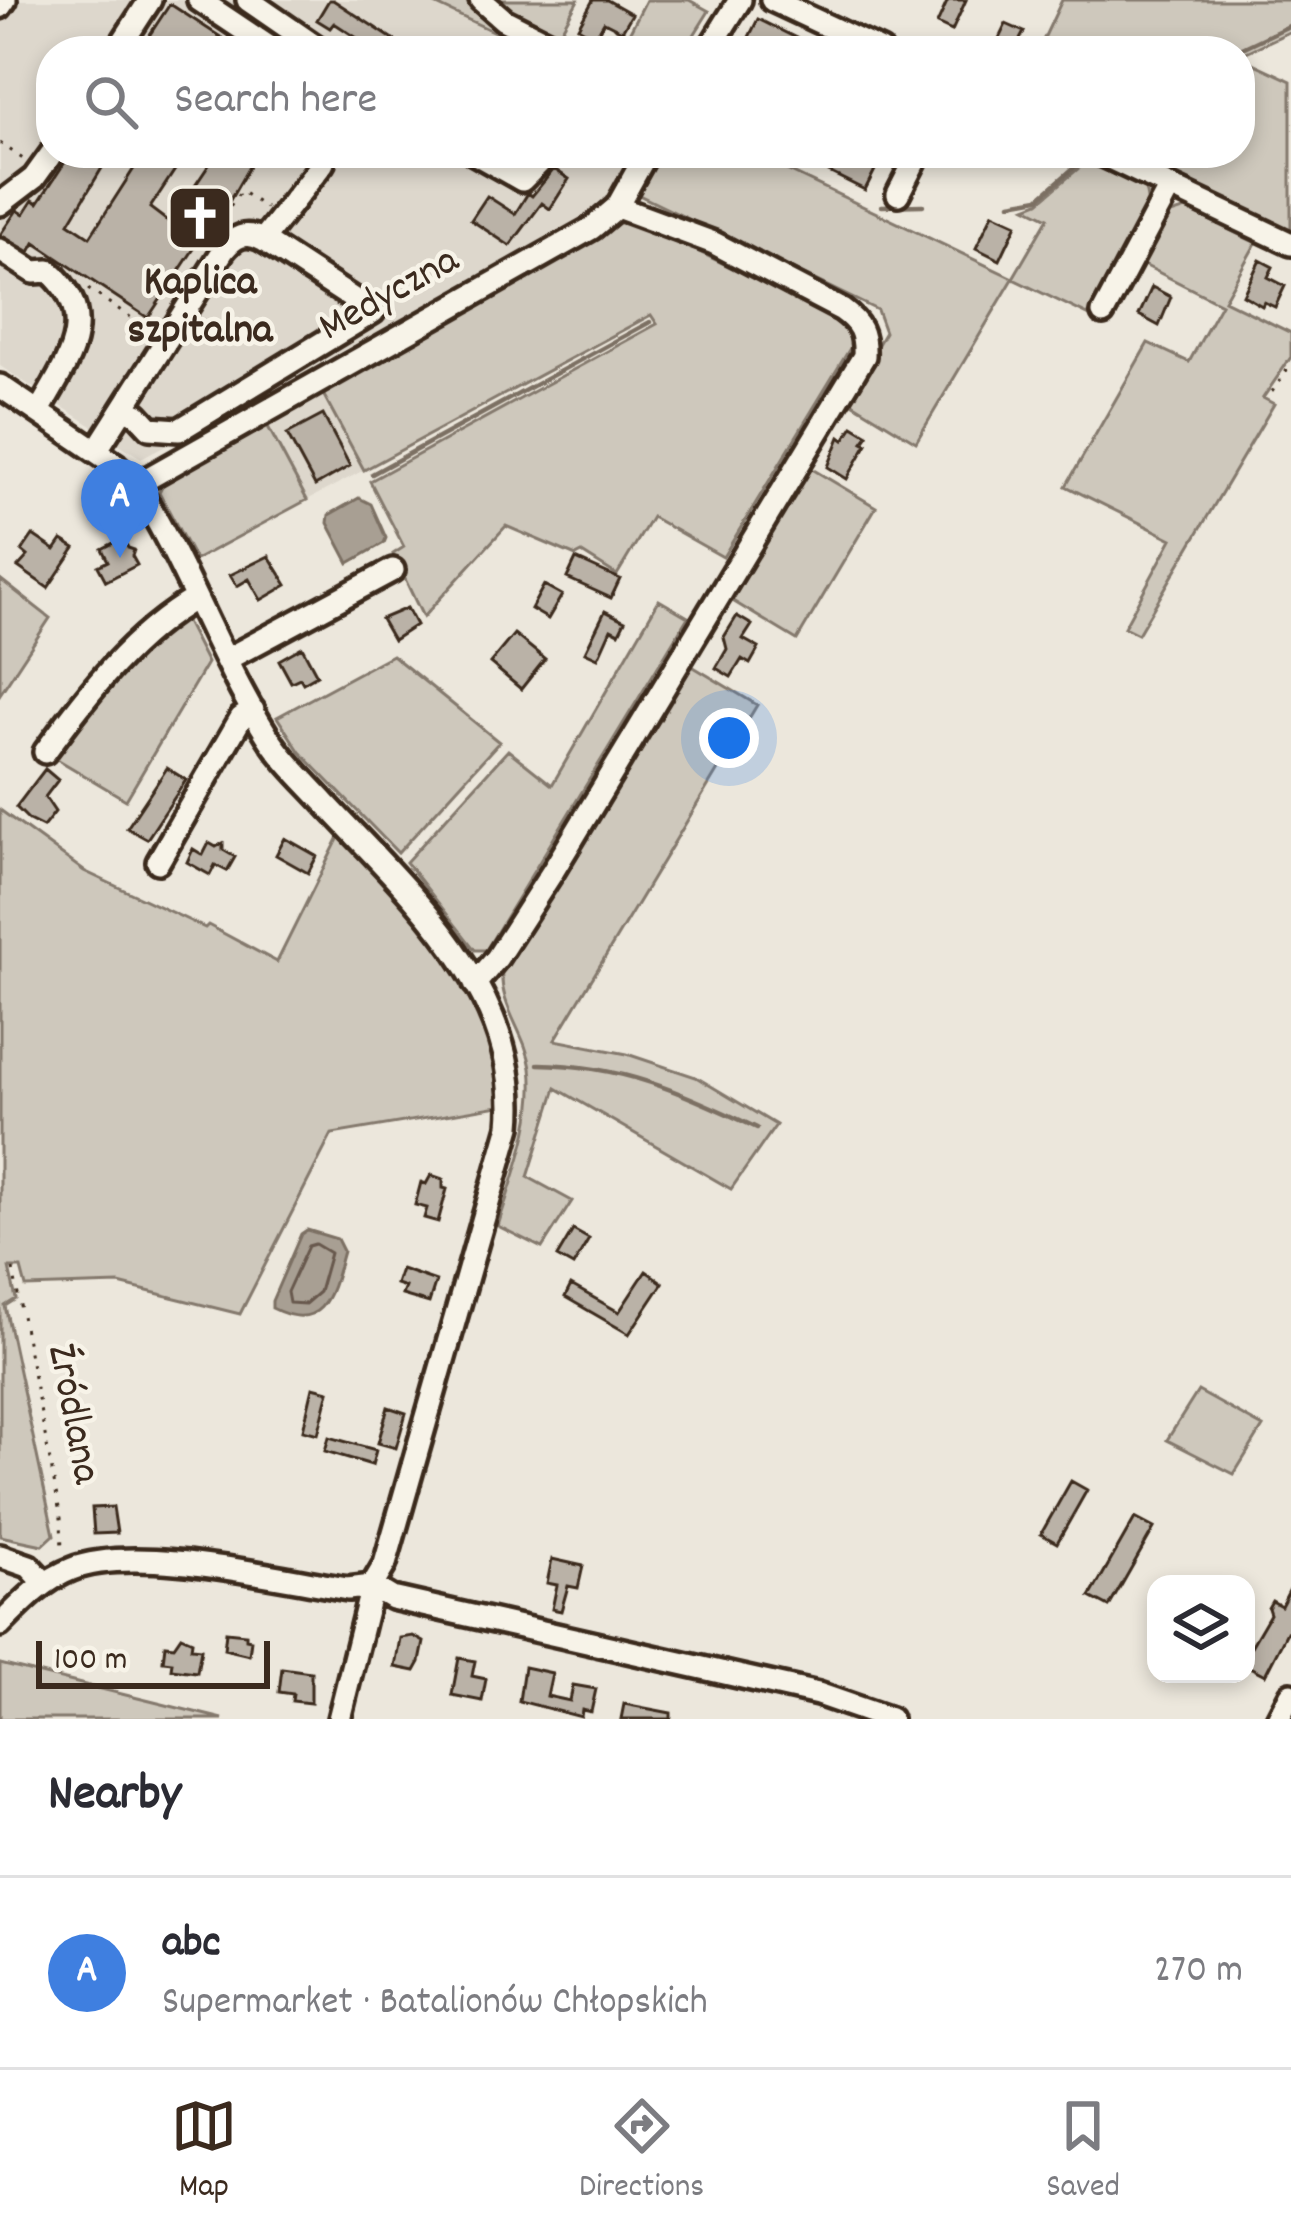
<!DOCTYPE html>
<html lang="en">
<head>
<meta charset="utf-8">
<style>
  :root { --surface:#fff; --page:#f7f7f7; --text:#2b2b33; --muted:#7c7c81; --line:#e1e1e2; --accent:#3b2a1e }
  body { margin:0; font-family:Dekko,sans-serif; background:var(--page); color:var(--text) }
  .controls { position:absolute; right:36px; bottom:36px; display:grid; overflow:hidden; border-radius:24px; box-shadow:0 6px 18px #0003 }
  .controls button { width:108px; height:108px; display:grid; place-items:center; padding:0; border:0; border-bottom:3px solid var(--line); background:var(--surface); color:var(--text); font:60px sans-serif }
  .scale { position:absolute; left:36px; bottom:30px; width:234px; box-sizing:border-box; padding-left:12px; border:6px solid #3b2a1e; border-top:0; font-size:33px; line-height:42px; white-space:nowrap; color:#3b2a1e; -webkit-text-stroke:9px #f7f3e8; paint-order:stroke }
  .you { position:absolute; left:729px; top:738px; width:42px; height:42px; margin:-30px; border:9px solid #fff; border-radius:50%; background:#1a73e8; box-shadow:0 0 0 18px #1a73e833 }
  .badge { display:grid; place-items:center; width:78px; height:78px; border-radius:50%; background:var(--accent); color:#fff; font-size:39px; font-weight:700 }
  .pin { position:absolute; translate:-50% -99px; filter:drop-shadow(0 3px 6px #0008) }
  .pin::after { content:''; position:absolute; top:63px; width:42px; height:36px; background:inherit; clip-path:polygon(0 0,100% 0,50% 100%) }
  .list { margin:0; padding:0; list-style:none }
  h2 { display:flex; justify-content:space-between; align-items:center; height:156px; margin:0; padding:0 48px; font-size:51px }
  h2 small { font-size:39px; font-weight:400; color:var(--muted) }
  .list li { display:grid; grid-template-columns:78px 1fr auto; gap:36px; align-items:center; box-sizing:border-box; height:192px; padding:0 48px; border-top:3px solid var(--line) }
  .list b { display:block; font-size:45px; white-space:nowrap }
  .list p { margin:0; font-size:39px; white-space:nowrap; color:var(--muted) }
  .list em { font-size:39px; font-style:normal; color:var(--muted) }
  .icon { flex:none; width:66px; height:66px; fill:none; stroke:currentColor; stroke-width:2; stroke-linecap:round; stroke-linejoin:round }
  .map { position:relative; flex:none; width:1291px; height:1719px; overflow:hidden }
  .search { position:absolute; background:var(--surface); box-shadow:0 6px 18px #0003; left:36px; right:36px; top:36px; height:132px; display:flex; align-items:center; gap:30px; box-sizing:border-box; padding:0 42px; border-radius:48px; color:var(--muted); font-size:45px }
  .sheet { height:348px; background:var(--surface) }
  nav { display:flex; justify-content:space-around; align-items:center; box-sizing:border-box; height:168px; border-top:3px solid var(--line); background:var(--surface); font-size:33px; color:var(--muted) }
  nav a { display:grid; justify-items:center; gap:6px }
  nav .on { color:var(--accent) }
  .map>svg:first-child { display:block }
  .built { fill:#ddd7cc }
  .green { fill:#cec8bc; stroke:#84796d; stroke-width:3 }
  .water { fill:#a89f93; stroke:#7c7064; stroke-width:3 }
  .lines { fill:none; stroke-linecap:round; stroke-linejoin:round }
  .shore { stroke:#67594d; stroke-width:3 }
  .stream { stroke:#7c7064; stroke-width:4.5 }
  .building { fill:#bab2a7; stroke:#3b2a1e; stroke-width:3 }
  .minor-casing { stroke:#3b2a1e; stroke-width:30 }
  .path { stroke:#3b2a1e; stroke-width:3; stroke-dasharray:3 9; stroke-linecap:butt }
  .minor { stroke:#f7f3e8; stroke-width:21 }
  .labels { text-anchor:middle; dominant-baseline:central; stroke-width:9; stroke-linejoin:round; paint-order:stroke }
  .poi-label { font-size:42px; font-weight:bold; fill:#3b2a1e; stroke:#f7f3e8 }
  .street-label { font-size:42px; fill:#3b2a1e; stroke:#f7f3e8 }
</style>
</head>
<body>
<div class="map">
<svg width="1291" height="1719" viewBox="0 0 1291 1719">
  <rect width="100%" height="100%" fill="#ece7dc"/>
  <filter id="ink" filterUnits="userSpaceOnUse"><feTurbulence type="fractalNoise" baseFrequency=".00833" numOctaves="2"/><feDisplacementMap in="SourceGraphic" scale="24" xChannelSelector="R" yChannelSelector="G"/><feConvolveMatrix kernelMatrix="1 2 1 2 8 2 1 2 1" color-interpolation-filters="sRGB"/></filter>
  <g filter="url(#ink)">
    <!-- built -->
    <path class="built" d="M0 0H426L535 51H51V153H637L598 214 141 458 0 366Z
      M322 392 364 470 307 500 266 423Z"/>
    <!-- green -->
    <path class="green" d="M426 0H474L555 51H535Z
      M493 0H578L558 36 500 8Z
      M646 0H689L709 11 684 51H620Z
      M1062 0H1291V31L1240 55V51H1038Z
      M1240 57 1291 81V233L1124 153H1240Z
      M660 153H751L1013 278 1048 218 1026 207 1039 202 1087 161 1145 188 1148 205 1088 315 1013 279 916 442 846 399 885 332 877 310 637 194Z
      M1186 209 1256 243 1224 300 1291 333V357L1263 398 1274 404 1138 634 1124 627 1172 539 1066 486 1148 343 1189 362 1221 304 1142 264 1171 214Z
      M623 215 850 325 855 340 723 557 652 517 617 575 582 553 576 556 506 526 423 617 393 554 404 547 370 481 657 324 651 315 364 470 322 392 604 234Z
      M266 423 307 500 195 560 159 492 166 477Z
      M807 466 876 507 797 640 726 597Z
      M0 579 50 618 0 694Z
      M659 600 688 617 486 950H475L406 862 508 750 552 785Z
      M172 620 186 622 207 663 126 800 52 756 97 690Z
      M392 655 499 742 398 853 300 752 277 717Z
      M687 663 757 705 555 1040 627 1054 696 1077 776 1125 731 1189 556 1088 528 1177 572 1201 542 1248 498 1226C512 1178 538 1119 531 1068 525 1030 499 1008 502 969Z
      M0 810 84 871 205 928 208 925 277 962 341 833C368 862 400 890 424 921 452 957 515 1063 499 1106L332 1134 240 1314 119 1284 26 1287 21 1268H9L16 1299 5 1306 54 1535 43 1545 0 1536Z
      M1198 1391 1263 1427 1234 1474 1167 1440Z
      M0 1664 223 1719H0Z"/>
    <!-- water -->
    <path class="water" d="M359 498 371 504 386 538 384 543 349 563 328 523 329 515Z
      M307 1230 337 1239 343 1251C332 1291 325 1335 272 1308V1301L301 1234Z"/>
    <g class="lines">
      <!-- shore -->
      <path class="shore" d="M315 1244 330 1253 319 1292 305 1304 289 1303 287 1292 308 1246Z"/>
      <!-- stream -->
      <path class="stream" d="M1236 51 1291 25
        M1011 203 1039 198 1084 159
        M882 206 923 205
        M372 474 650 322
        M538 1064C622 1065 682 1092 757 1128"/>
    </g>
    <!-- building -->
    <path class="building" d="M329 0H333L411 51H377L334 23 330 28 317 20Z
      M593 0H607L632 14 622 31 604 22 595 37 578 27Z
      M948 0H966L952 31 937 24Z
      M170 4 242 51H139Z
      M758 19 802 41 798 51H769L747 41Z
      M1006 24 1024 32 1014 51H993Z
      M71 153H111L69 223 90 237 144 153H186L150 208 170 223 217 153H247L254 158 226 207 223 205 148 318 35 243 30 252 0 235 17 210 24 214 33 200 38 203Z
      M838 153H859L856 159 876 168 865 190 829 172Z
      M554 169 569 179 550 209 542 203 510 246 471 220 487 196 515 214 528 193 532 196Z
      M993 213 1017 224 1000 260 976 248Z
      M1260 260 1273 267 1268 277 1285 286 1275 307 1264 302 1262 306 1243 295Z
      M1152 287 1171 297 1159 326 1139 315Z
      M323 415 350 466 315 486 287 434Z
      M853 426 868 435 863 442 867 444 847 479 828 467 840 437 844 440Z
      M33 535 55 550 62 540 75 548 48 588 18 567 28 556 22 551Z
      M123 538 128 548 134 550 132 556 137 565 106 581 98 566 108 561 102 549Z
      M269 556 287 585 261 600 249 579 237 586 230 575Z
      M576 559 620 579 611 598 567 578Z
      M544 585 562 595 548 619 531 609Z
      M407 608 416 625 393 640 381 619Z
      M605 611 625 621 619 633 611 629 598 658 585 652Z
      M737 616 752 625 743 639 759 648 750 664 742 659 731 677 716 668 727 649 724 637Z
      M514 634 545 659 521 689 490 663Z
      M302 647 317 675 303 683 300 678 291 682 279 660Z
      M167 768 186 780 147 839 127 828Z
      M45 769 58 780 45 797 55 812 43 827 29 820 16 807Z
      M285 838 317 856 308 873 276 855Z
      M209 843 216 847 223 843V850L235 857 227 871 215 865 210 875 187 862 193 849 203 855Z
      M431 1175 443 1179V1188L447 1189 438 1222 424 1218 427 1208 415 1205 421 1182 426 1184Z
      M573 1230 589 1239 573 1266 557 1257Z
      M401 1269 436 1281 429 1303 402 1295 405 1287 396 1284Z
      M646 1271 663 1283 629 1334 565 1297 571 1285 619 1312Z
      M313 1387 329 1391 318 1434 303 1430Z
      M388 1407 406 1413 396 1448 378 1443Z
      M329 1437 376 1450 372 1465 325 1451Z
      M1071 1481 1087 1490 1057 1543 1041 1534Z
      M113 1507 117 1533 94 1534 92 1508Z
      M1135 1518 1154 1528 1109 1607 1090 1597Z
      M552 1559 583 1566 578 1588 568 1586 561 1611 552 1609 557 1585 547 1583Z
      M1291 1587V1634L1287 1632 1265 1675 1246 1665V1655L1270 1614 1268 1608 1272 1601 1281 1606Z
      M226 1632 246 1634V1639L251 1640 249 1655 224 1649Z
      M181 1636 192 1641 191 1648 201 1649 197 1672 171 1669 172 1662 163 1661 165 1645 174 1646Z
      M413 1636 424 1642 420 1662 415 1671 395 1667 400 1638Z
      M459 1658 475 1661 472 1676 486 1679 482 1701 452 1695Z
      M524 1667 552 1673 547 1696 570 1701 573 1685 596 1689 591 1712 582 1710 581 1717 519 1701Z
      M282 1668 311 1672V1703L292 1701 293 1694 279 1692Z
      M624 1704 671 1713V1719H621Z"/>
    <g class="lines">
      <!-- minor casing -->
      <g class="minor-casing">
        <path id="minor" d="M199 0 275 51
          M248 0 322 51
          M481 0 504 20 565 51
          M772 0 881 51
          M0 7 5 0
          M117 51 150 0
          M708 51 740 0
          M474 153 522 180 548 154
          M1099 153 1291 244
          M898 194 919 153
          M0 204 34 178 52 153
          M263 240 323 163
          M0 250 34 272 49 271C102 318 66 363 39 411
          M1103 313 1170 187
          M0 386 116 465 136 485C186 564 217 655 267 735 283 761 306 782 326 804 408 892 523 994 510 1126L385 1564 372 1586 339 1719
          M96 451 223 251C235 236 245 231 263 240L373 312 179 430 150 428 137 414 124 409
          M136 485 592 228 617 207 647 153
          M227 659 393 570
          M45 752C88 693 132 635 196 598
          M158 862 241 718 253 710
          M475 984 497 958 553 871 864 356C865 333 860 323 842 310L714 243 617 207
          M0 1556 29 1566 45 1583
          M0 1625C22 1603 43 1580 72 1569 136 1544 277 1578 348 1589L372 1586 392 1598 818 1694 890 1719
          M1278 1719 1291 1694"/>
      </g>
      <!-- path -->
      <path class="path" d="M0 143 23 159
        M205 243 223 211 226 213 241 191 266 208
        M88 289 150 330
        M1272 392 1291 364
        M13 1269 61 1518 62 1552"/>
      <!-- minor -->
      <use href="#minor" class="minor"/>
    </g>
  </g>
  <!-- icons -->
  <defs>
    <g id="church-square" transform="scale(3.45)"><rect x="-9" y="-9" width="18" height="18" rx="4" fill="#3b2a1e" stroke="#f7f3e8"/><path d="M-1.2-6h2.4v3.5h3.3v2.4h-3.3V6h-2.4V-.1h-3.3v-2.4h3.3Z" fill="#fff"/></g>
  </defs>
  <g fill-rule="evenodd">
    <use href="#church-square" x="200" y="218"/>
  </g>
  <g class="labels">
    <!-- poi labels -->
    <g class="poi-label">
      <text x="200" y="285">Kaplica<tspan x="200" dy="48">szpitalna</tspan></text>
    </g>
    <!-- street labels -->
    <g class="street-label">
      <text transform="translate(390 296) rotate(-29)">Medyczna</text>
      <text transform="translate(71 1414) rotate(79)">Źródlana</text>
    </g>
  </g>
</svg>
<div class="controls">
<button><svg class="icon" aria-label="layers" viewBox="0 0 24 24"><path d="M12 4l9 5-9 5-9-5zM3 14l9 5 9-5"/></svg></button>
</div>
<div class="scale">100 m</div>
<div class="you"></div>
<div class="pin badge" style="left:120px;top:558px;background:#3f7fe0">A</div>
<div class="search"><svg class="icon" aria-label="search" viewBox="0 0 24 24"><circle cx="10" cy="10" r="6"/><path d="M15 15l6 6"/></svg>Search here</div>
</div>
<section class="sheet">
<h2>Nearby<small></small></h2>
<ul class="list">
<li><span class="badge" style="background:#3f7fe0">A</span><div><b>abc</b><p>Supermarket · Batalionów Chłopskich</p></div><em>270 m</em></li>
</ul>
</section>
<nav>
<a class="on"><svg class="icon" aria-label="map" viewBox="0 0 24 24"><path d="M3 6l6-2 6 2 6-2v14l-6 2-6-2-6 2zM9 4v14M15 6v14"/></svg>Map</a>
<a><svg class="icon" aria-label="directions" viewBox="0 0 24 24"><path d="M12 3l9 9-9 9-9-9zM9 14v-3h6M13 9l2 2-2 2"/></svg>Directions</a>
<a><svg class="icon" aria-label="saved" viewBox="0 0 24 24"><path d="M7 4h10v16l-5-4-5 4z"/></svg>Saved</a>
</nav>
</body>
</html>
